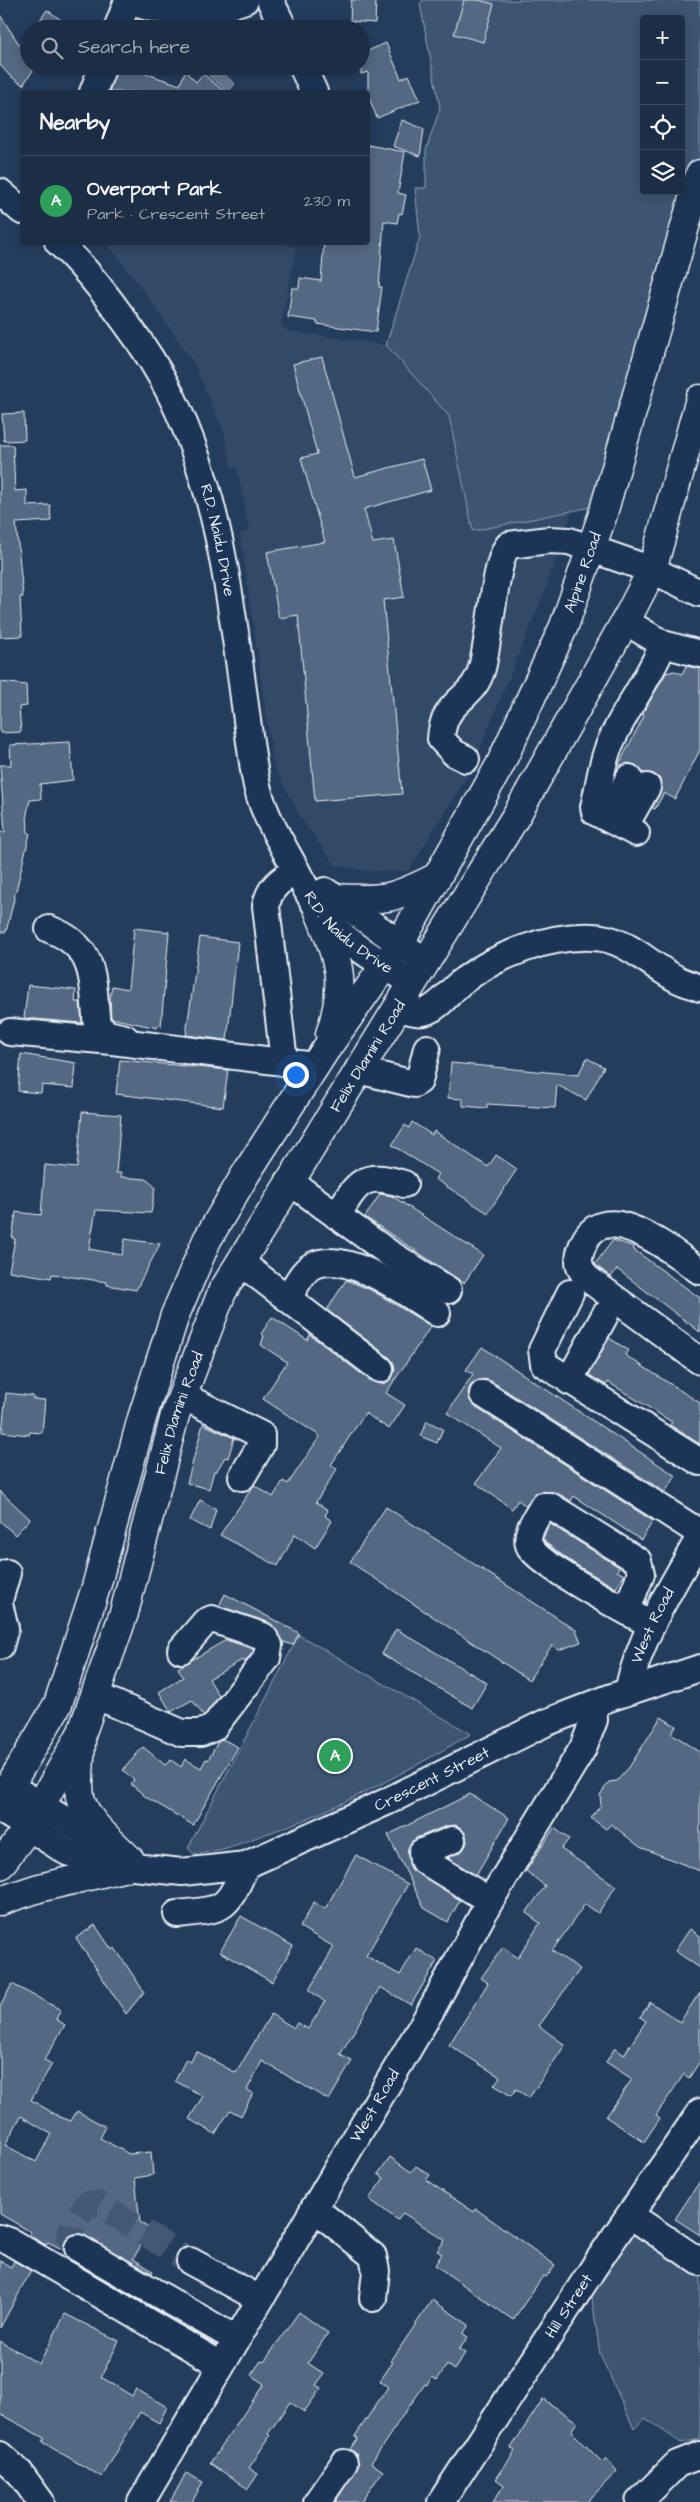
<!DOCTYPE html>
<html lang="en">
<head>
<meta charset="utf-8">
<style>
  :root { --surface:#1c2e46; --page:#293a51; --text:#f1f3f6; --muted:#a0a8b3; --line:#3a4a5f; --accent:#bca0f2 }
  body { margin:0; font-family:"Architects Daughter",sans-serif; background:var(--page); color:var(--text) }
  .controls { position:absolute; right:15px; top:15px; display:grid; overflow:hidden; border-radius:5px; box-shadow:0 2px 12px #0003 }
  .controls button { width:45px; height:45px; display:grid; place-items:center; padding:0; border:0; border-bottom:1px solid var(--line); background:var(--surface); color:var(--text); font:25px sans-serif }
  .you { position:absolute; left:295px; top:1074px; width:18px; height:18px; margin:-12px; border:4px solid #fff; border-radius:50%; background:#1a73e8; box-shadow:0 0 0 8px #1a73e833 }
  .badge { display:grid; place-items:center; width:32px; height:32px; border-radius:50%; background:var(--accent); color:#fff; font-size:16px; font-weight:700 }
  .pin { position:absolute; translate:-50% -50%; border:2px solid #fff; box-shadow:0 1px 5px #0006 }
  .list { margin:0; padding:0; list-style:none }
  h2 { display:flex; justify-content:space-between; align-items:center; height:65px; margin:0; padding:0 20px; font-size:21px }
  h2 small { font-size:16px; font-weight:400; color:var(--muted) }
  .list li { display:grid; grid-template-columns:32px 1fr auto; gap:15px; align-items:center; box-sizing:border-box; height:90px; padding:0 20px; border-top:1px solid var(--line) }
  .list b { display:block; font-size:19px; white-space:nowrap }
  .list p { margin:0; font-size:16px; white-space:nowrap; color:var(--muted) }
  .list em { font-size:16px; font-style:normal; color:var(--muted) }
  .icon { flex:none; width:28px; height:28px; fill:none; stroke:currentColor; stroke-width:2; stroke-linecap:round; stroke-linejoin:round }
  .map { position:relative; flex:none; width:700px; height:2502px; overflow:hidden }
  .search { position:absolute; background:var(--surface); box-shadow:0 2px 12px #0003; left:20px; top:20px; width:350px; height:55px; display:flex; align-items:center; gap:12px; box-sizing:border-box; padding:0 18px; border-radius:28px; color:var(--muted); font-size:19px }
  .panel { position:absolute; background:var(--surface); box-shadow:0 2px 12px #0003; left:20px; top:90px; width:350px; height:155px; border-radius:5px }
  .map>svg:first-child { display:block }
  .built { fill:#334a68 }
  .green { fill:#3e5472; stroke:#93a2b5; fill-rule:evenodd }
  .water { fill:#657890; stroke:#99a8ba }
  .building { fill:#536782; stroke:#e8f1f8; fill-rule:evenodd }
  .lines { fill:none; stroke-linecap:round; stroke-linejoin:round }
  .minor-tunnel { stroke:#425874; stroke-width:26; stroke-dasharray:26 13; stroke-linecap:butt }
  .minor-casing { stroke:#e8f1f8; stroke-width:30 }
  .major-casing { stroke:#e8f1f8; stroke-width:31 }
  .minor { stroke:#1d3557; stroke-width:26 }
  .major { stroke:#1d3557; stroke-width:28 }
  .labels { text-anchor:middle; dominant-baseline:central; stroke-width:4; stroke-linejoin:round; paint-order:stroke }
  .street-label { font-size:16px; fill:#e8f1f8; stroke:#1d3557 }
</style>
</head>
<body>
<div class="map">
<svg width="700" height="2502" viewBox="0 0 700 2502">
  <rect width="100%" height="100%" fill="#253d5d"/>
  <filter id="ink" filterUnits="userSpaceOnUse"><feTurbulence type="fractalNoise" baseFrequency=".02" numOctaves="2"/><feDisplacementMap in="SourceGraphic" scale="10" xChannelSelector="R" yChannelSelector="G"/><feConvolveMatrix kernelMatrix="1 2 1 2 8 2 1 2 1" color-interpolation-filters="sRGB"/></filter>
  <g filter="url(#ink)">
    <!-- built -->
    <path class="built" d="M280 242 296 248 281 325 287 331 386 345 449 415 473 531 572 511 545 591 471 770 408 871H368L335 865 302 820 273 764 240 533 249 531 237 467 231 468 225 434 193 362 145 293 107 243Z"/>
    <!-- green -->
    <path class="green" d="M423 0H700V174L606 504 473 531 449 416 386 345 420 237 415 188H426V150L440 108 420 4ZM644 19H681V191H644Z
      M299 1635 471 1734C404 1773 337 1810 263 1835 240 1844 219 1852 194 1854L188 1848Z
      M635 2227 700 2274V2439L681 2443 645 2418 634 2429 600 2354 591 2292Z"/>
    <!-- water -->
    <path class="water" d="M216 67 235 84 228 92 209 76Z"/>
    <!-- building -->
    <path class="building" d="M351 0H376L375 23 350 21Z
      M464 0H478L494 4 483 42 454 34Z
      M47 10 74 29H34Z
      M0 15 21 47 29 36V66H36L23 85 9 75 0 65Z
      M386 43 401 79 409 75 420 100 377 118 368 95V72L361 74V54Z
      M118 66H143L141 72 180 85 185 71 196 82 203 74 225 92H109Z
      M402 120 424 129 420 156 393 146Z
      M368 145 405 152 398 193 406 195 402 214 399 213 397 223 384 221 379 287H382L376 332 317 324V321L288 317 292 288H299L300 278 321 281 324 242H368Z
      M322 357 355 477 422 459 431 490 364 509 373 543 394 540 404 597 383 600 402 794 315 801 298 615 279 618 267 552 325 542 301 458 317 454 293 364Z
      M24 413 25 440 4 441 2 414Z
      M0 445H13L15 491 27 490V506L50 505 51 521 16 523 23 597H20L22 636 0 637Z
      M686 666 700 669V750L675 799 664 793 655 809 652 808 662 787 660 779 654 774 643 773 636 765 628 763 618 766 644 716 643 713 666 673 674 671 682 674Z
      M0 682 26 685 27 706 19 707 21 732 0 733Z
      M70 742 73 780 40 784 41 799 30 800 27 813 28 833H30L6 932H0V832H5L0 765H11L10 745Z
      M134 928 169 932 161 1026 158 1025 157 1028 111 1018 110 998 112 986 128 989Z
      M200 937 238 942 227 1040 186 1035Z
      M28 985 76 990 75 1002H80L82 1023 24 1018Z
      M21 1054 76 1063 74 1088 42 1085 41 1093 18 1091Z
      M587 1058 604 1067 586 1100 557 1085 555 1108 487 1104V1108L463 1106V1099L448 1098 451 1063 578 1075Z
      M120 1060 228 1070 223 1107 116 1094Z
      M82 1112 121 1115 116 1173H121V1177L146 1179 155 1187 151 1213 96 1210 89 1249 122 1255 125 1239 160 1244 136 1290 107 1285V1282L52 1274 51 1278 9 1271 15 1239 12 1238 16 1212 41 1215 45 1165 77 1168Z
      M412 1122 432 1135 434 1131 488 1167 496 1155 517 1169 488 1213 435 1179 438 1174 392 1145 405 1125 409 1128Z
      M380 1194 392 1196 483 1255 464 1283 365 1217Z
      M613 1240 635 1247 633 1249 700 1298V1332L617 1269 611 1277 598 1267 595 1264Z
      M346 1280 371 1290 431 1326 386 1393 405 1405 389 1429 365 1413 331 1465 337 1469 316 1502 328 1510 325 1516 332 1521 315 1548 295 1534 278 1566 220 1535 254 1485 273 1497 283 1481 288 1484 320 1436 263 1399 287 1362 261 1345 264 1336 261 1334 272 1317 307 1340 310 1335 371 1381 379 1384 386 1383 392 1378 395 1370 394 1364 389 1357 327 1310Z
      M609 1338 628 1350 625 1355 700 1403V1444L670 1425 672 1422 608 1382 606 1385 589 1375Z
      M482 1347 676 1476 665 1492 491 1381 484 1379 477 1381 470 1386 468 1393 470 1400 475 1407 653 1521 641 1540 574 1496 571 1501 557 1493 543 1491 535 1493 526 1506 518 1500 512 1509 476 1483 501 1448 447 1413 473 1374 466 1370Z
      M6 1393 33 1396V1399L45 1400 42 1433 30 1432 29 1435 2 1432Z
      M427 1421 443 1429 437 1443 420 1436Z
      M203 1424 234 1438 228 1458 225 1457 216 1472 214 1471 209 1489 187 1483Z
      M0 1491 30 1519 15 1535 0 1521Z
      M200 1500 216 1509 210 1530 190 1520Z
      M386 1507 576 1630 581 1642 559 1650 552 1645 529 1680 350 1562Z
      M550 1524 619 1567 617 1571 624 1575 616 1588 573 1563 546 1543 543 1538Z
      M225 1594 299 1633 293 1645 283 1642 275 1628 268 1622 219 1606Z
      M396 1629 487 1683 472 1708 382 1654Z
      M226 1640 253 1649V1652L244 1663 242 1660 209 1679 219 1696 204 1716 192 1700 171 1712 159 1692 183 1677 178 1668Z
      M661 1717 676 1726 671 1733 700 1752V1871L640 1847 611 1824 606 1829 591 1818 601 1805 600 1795 609 1782 617 1781 630 1766Z
      M222 1739 238 1747 193 1825 146 1797 131 1784 134 1780 123 1770 143 1747 165 1765 171 1760 181 1767 185 1759 201 1768 206 1759 208 1760 218 1742Z
      M470 1794 509 1818 476 1875 448 1858 463 1850 467 1843 466 1834 461 1828 455 1825 446 1826 416 1838 408 1848 411 1868 460 1900 448 1922 424 1908 388 1835Z
      M554 1828 569 1839 561 1849 616 1886 598 1913 585 1904 552 1951 580 1969 539 2026 565 2045 529 2098 516 2089 511 2096 494 2085 500 2077 449 2045 488 1983 481 1978 503 1947 518 1958 540 1923 526 1913 545 1886 526 1871Z
      M356 1855 408 1884 366 1956 400 1975 416 1948 437 1961 411 2005 380 1987 340 2055 352 2061 329 2100 262 2061 247 2090 253 2093 241 2116 230 2110 215 2134 189 2119 203 2096 175 2081 186 2059 191 2062 196 2051 236 2073 271 2014 294 2028 297 2023 308 2029 325 2002 309 1990 334 1947 300 1927 314 1902 325 1909Z
      M241 1916 293 1946 272 1982 220 1952Z
      M95 1925 112 1950 115 1948 144 1992 126 2014 76 1938Z
      M690 1929 700 1936V1968L675 1951Z
      M12 1984 61 2010 56 2019 65 2025 44 2060 52 2064 31 2100 60 2117 71 2121 77 2111 106 2127 100 2138 129 2154 151 2152 153 2175 135 2178 140 2223 151 2229 133 2259 153 2271 152 2273 78 2233 71 2235 65 2240 64 2250 48 2242 46 2245 29 2235 31 2232 0 2214V2007ZM21 2116 51 2134 36 2162 5 2145Z
      M700 1992V2061L689 2078 684 2074 656 2115 660 2118 644 2142 606 2117 632 2079 606 2062 615 2048 624 2055 646 2021 640 2017 650 2002 680 2022Z
      M390 2157 411 2172 416 2166 430 2175 426 2180 474 2212 476 2209 555 2265 546 2277 543 2276 513 2320 435 2265 442 2254 437 2251 445 2240 403 2213 398 2220 369 2199 384 2178 378 2174Z
      M700 2181V2235L675 2219Z
      M0 2261 11 2267 14 2261 31 2271 0 2328Z
      M432 2300 469 2325 463 2334 468 2337 459 2350 465 2353 454 2370 447 2365 437 2380 432 2377 427 2385 425 2384 403 2415 371 2463 383 2471 361 2502H335L359 2465 356 2453 350 2449 358 2438 355 2436 388 2387 380 2381 393 2362 391 2361Z
      M299 2312 328 2333 308 2363 324 2374 316 2385 321 2388 304 2412 290 2402 268 2434 270 2436 249 2468 258 2474 248 2489 210 2463 264 2384 251 2375 261 2361 264 2362Z
      M65 2314 119 2341 101 2377 132 2396 136 2389 167 2407 159 2423 140 2412 102 2477 42 2442 44 2438 0 2414V2341L39 2364Z
      M543 2399 577 2422 571 2431 602 2462 606 2458 617 2471 587 2502H493L504 2485 496 2479 515 2451 511 2448Z
      M186 2473 203 2482 192 2502H170Z"/>
    <g class="lines">
      <!-- minor-tunnel -->
      <path class="minor-tunnel" d="M78 2248 69 2236 74 2221 88 2204H98L190 2261"/>
      <!-- minor casing -->
      <g class="minor-casing">
        <g id="minor">
          <path d="M128 0C165 17 208 14 245 0"/>
          <path d="M270 0 284 29"/>
          <path d="M117 29 128 0"/>
          <path d="M302 66 314 92"/>
          <path d="M93 92 103 66"/>
          <path d="M0 192 22 211"/>
          <path id="s1" d="M58 242C83 265 104 292 124 320 142 344 159 370 172 397 229 514 235 649 255 776 261 812 279 838 296 870 307 890 315 908 331 925 354 948 385 965 412 983"/>
          <path d="M625 621 663 644 700 654"/>
          <path d="M466 759 454 753 441 739C443 698 473 702 482 668 489 644 495 557 509 545L549 540 569 541 652 570 700 593"/>
          <path d="M608 818 629 778"/>
          <path d="M624 827 647 787"/>
          <path d="M636 833 595 812 594 807C599 787 601 765 609 746 624 710 649 680 663 644"/>
          <path d="M325 891 425 961"/>
          <path d="M49 929C98 947 92 981 97 1026L108 1034 125 1038"/>
          <path d="M398 1006C407 1010 417 1015 427 1011 442 1005 451 989 464 980 497 955 550 935 592 937 628 938 648 965 679 980 685 983 693 985 700 988"/>
          <path d="M10 1032 112 1041 315 1066"/>
          <path d="M284 1062 266 906C269 887 281 880 296 870"/>
          <path d="M358 1070 414 1084 419 1081 427 1048"/>
          <path d="M289 1181 389 1253 448 1290"/>
          <path d="M337 1216C357 1182 363 1171 404 1184"/>
          <path d="M240 1262 380 1369"/>
          <path d="M700 1271C672 1252 602 1192 582 1247 577 1260 578 1267 587 1278L700 1361"/>
          <path d="M570 1293 542 1350 544 1364 700 1462"/>
          <path d="M288 1297C295 1288 303 1269 314 1265 349 1250 409 1295 437 1313"/>
          <path d="M569 1381 605 1315"/>
          <path d="M483 1394 700 1533"/>
          <path d="M183 1396 261 1435V1445L242 1477"/>
          <path d="M0 1597 7 1573"/>
          <path d="M0 1608 5 1628 0 1646"/>
          <path d="M626 1611 641 1574 638 1561 550 1506H543C537 1517 525 1532 529 1545 536 1564 630 1613 652 1625"/>
          <path id="s2" d="M628 1691C640 1636 672 1586 700 1537"/>
          <path d="M95 1695 182 1733H201L213 1728 267 1658 269 1645 263 1636 212 1619 205 1622 181 1650"/>
          <path d="M10 1786 113 1850"/>
          <path id="s3" d="M0 1809 67 1852 105 1864 182 1872 246 1865 386 1802 545 1723 609 1698 700 1668"/>
          <path d="M452 1840 422 1852 423 1860 490 1901"/>
          <path d="M177 1914C227 1909 226 1910 246 1865"/>
          <path d="M314 2208 373 2256 376 2271 373 2298"/>
          <path d="M630 2215 700 2262"/>
          <path d="M0 2238 9 2241 221 2365"/>
          <path d="M78 2248 236 2339"/>
          <path d="M190 2261 260 2299"/>
          <path d="M0 2455 20 2473 41 2502"/>
          <path id="s4" d="M141 2502 430 2012 490 1901 583 1748 594 1720 593 1705"/>
          <path d="M317 2502 344 2463"/>
          <path id="s5" d="M441 2502 596 2264 700 2112"/>
          <path d="M639 2502 677 2464 700 2455"/>
        </g>
      </g>
      <!-- major casing -->
      <g class="major-casing">
        <g id="major">
          <path d="M336 898C384 901 394 899 437 877"/>
          <path d="M318 909C338 959 348 981 330 1034"/>
          <path d="M81 1739C81 1757 77 1778 80 1797 86 1823 112 1841 130 1860"/>
          <path id="s6" d="M0 1802 58 1704 96 1587 142 1418 175 1315 207 1240 245 1175 324 1052 399 945 500 765 564 626 602 517 700 174"/>
          <path id="s7" d="M0 1865 28 1828 82 1732 124 1613 175 1415 222 1292 516 816 631 611 652 570 700 399"/>
          <path d="M0 1901 39 1888 127 1867"/>
        </g>
      </g>
      <!-- minor -->
      <use href="#minor" class="minor"/>
      <!-- major -->
      <use href="#major" class="major"/>
    </g>
  </g>
  <g class="labels">
    <!-- street labels -->
    <g class="street-label">
      <text stroke="none"><textPath href="#s1" startOffset="344">R.D. Naidu Drive</textPath></text>
      <text stroke="none"><textPath href="#s6" startOffset="1370">Alpine Road</textPath></text>
      <text stroke="none"><textPath href="#s1" startOffset="769">R.D. Naidu Drive</textPath></text>
      <text stroke="none"><textPath href="#s7" startOffset="896">Felix Dlamini Road</textPath></text>
      <text stroke="none"><textPath href="#s7" startOffset="490">Felix Dlamini Road</textPath></text>
      <text stroke="none"><textPath href="#s2" startOffset="70">West Road</textPath></text>
      <text stroke="none"><textPath href="#s3" startOffset="466">Crescent Street</textPath></text>
      <text stroke="none"><textPath href="#s4" startOffset="460">West Road</textPath></text>
      <text stroke="none"><textPath href="#s5" startOffset="234">Hill Street</textPath></text>
    </g>
  </g>
</svg>
<div class="controls">
<button>+</button>
<button>−</button>
<button><svg class="icon" aria-label="locate" viewBox="0 0 24 24"><circle cx="12" cy="12" r="6"/><path d="M12 2v4M12 18v4M2 12h4M18 12h4"/></svg></button>
<button><svg class="icon" aria-label="layers" viewBox="0 0 24 24"><path d="M12 4l9 5-9 5-9-5zM3 14l9 5 9-5"/></svg></button>
</div>
<div class="you"></div>
<div class="pin badge" style="left:335px;top:1756px;background:#2e9e5b">A</div>
<div class="search"><svg class="icon" aria-label="search" viewBox="0 0 24 24"><circle cx="10" cy="10" r="6"/><path d="M15 15l6 6"/></svg>Search here</div>
<section class="panel">
<h2>Nearby<small></small></h2>
<ul class="list">
<li><span class="badge" style="background:#2e9e5b">A</span><div><b>Overport Park</b><p>Park · Crescent Street</p></div><em>230 m</em></li>
</ul>
</section>
</div>
</body>
</html>
